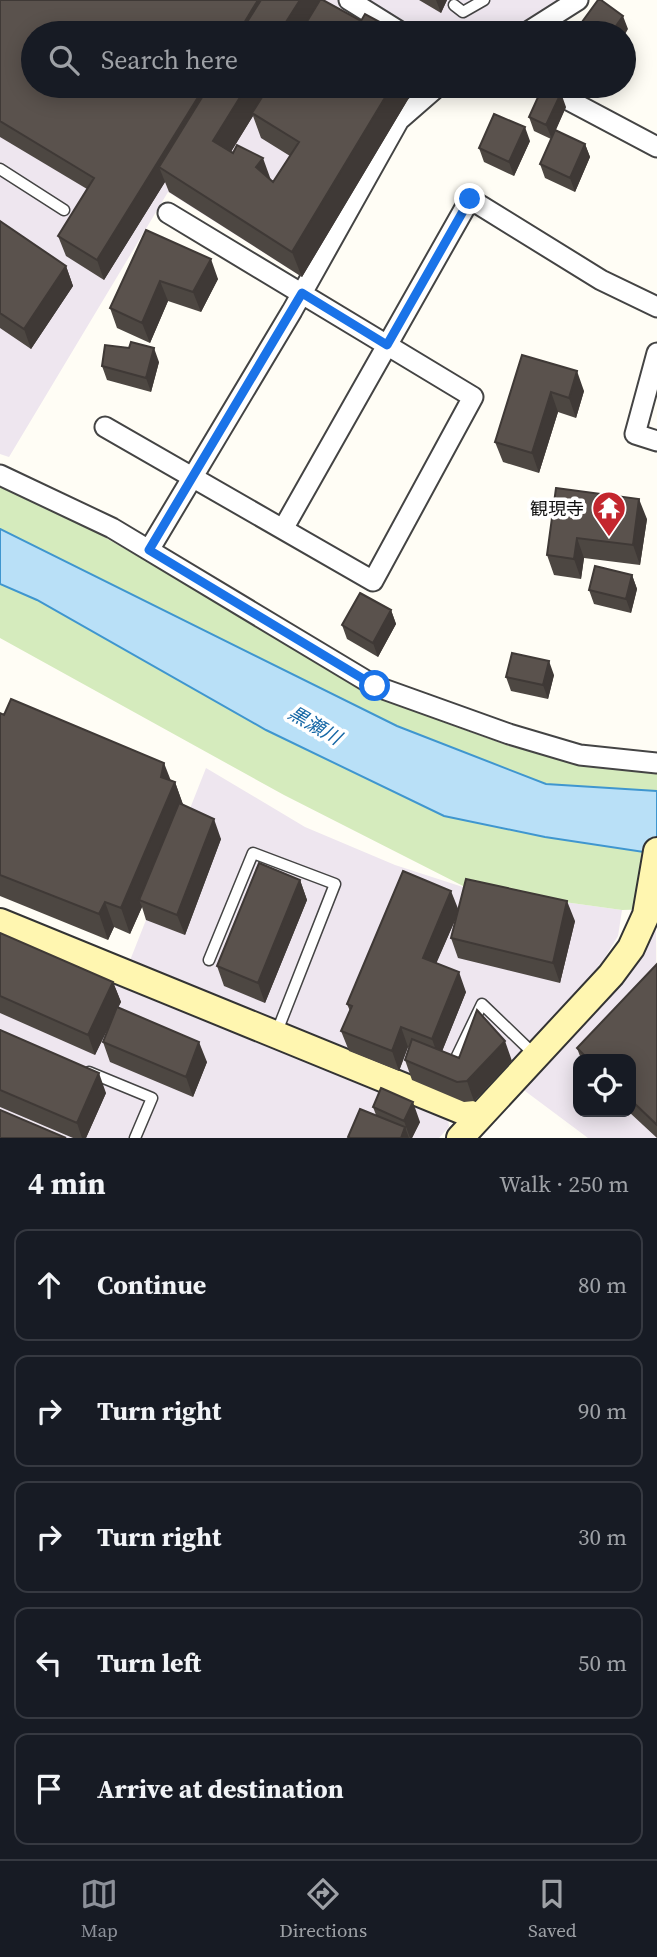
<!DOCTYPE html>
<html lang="en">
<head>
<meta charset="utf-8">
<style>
  :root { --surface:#171b24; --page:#242831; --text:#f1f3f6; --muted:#9ea1a6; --line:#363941; --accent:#8c9099 }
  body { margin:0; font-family:"Source Serif 4","Noto Sans JP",serif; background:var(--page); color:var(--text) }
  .controls { position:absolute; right:21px; bottom:21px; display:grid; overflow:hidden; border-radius:14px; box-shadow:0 4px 18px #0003 }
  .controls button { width:63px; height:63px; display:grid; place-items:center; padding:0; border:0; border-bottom:2px solid var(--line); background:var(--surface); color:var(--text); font:35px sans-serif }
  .stop { position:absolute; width:21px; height:21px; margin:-16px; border:5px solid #1a73e8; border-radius:50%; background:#fff }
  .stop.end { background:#1a73e8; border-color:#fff; box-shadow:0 2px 7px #0008 }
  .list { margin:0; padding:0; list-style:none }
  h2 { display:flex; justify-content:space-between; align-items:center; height:91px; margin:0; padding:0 28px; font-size:30px }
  h2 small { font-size:23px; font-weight:400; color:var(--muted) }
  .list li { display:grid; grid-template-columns:46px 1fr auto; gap:21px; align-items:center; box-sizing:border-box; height:112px; margin:0 14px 14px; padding:0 14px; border:2px solid var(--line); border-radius:14px }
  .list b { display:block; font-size:26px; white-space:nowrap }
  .list em { font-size:23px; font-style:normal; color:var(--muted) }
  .icon { flex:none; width:38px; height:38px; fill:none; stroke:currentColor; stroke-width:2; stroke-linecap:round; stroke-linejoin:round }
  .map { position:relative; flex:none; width:657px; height:1138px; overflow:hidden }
  .search { position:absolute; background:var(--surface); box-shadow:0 4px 18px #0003; left:21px; right:21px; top:21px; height:77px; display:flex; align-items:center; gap:18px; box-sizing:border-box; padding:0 24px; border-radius:38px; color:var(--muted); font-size:26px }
  .sheet { height:721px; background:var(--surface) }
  nav { display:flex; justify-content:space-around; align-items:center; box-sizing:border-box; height:98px; border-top:2px solid var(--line); background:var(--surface); font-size:19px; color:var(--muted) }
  nav a { display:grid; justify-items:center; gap:4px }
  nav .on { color:var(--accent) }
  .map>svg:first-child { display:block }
  .industrial { fill:#eee6ef; fill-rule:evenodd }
  .green { fill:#d5ebbd }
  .water { fill:#b9e0f7; stroke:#3f96cf; stroke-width:2 }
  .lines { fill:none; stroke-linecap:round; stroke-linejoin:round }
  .lane-casing { stroke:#444; stroke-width:13 }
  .street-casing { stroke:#444; stroke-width:23 }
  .secondary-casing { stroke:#333; stroke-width:30 }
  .lane { stroke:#fff; stroke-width:10 }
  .street { stroke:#fff; stroke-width:19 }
  .secondary { stroke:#fff6b0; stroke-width:26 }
  .wall { fill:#4d4742; fill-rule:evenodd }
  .shaded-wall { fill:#3f3936 }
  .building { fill:#5a524d; stroke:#3f3936; stroke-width:2 }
  .route { stroke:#1a73e8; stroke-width:9 }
  .labels { text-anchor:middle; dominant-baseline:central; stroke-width:7; stroke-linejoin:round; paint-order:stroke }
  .poi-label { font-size:18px; fill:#111; stroke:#fff; text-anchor:end }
  .water-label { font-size:19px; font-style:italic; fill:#1768a6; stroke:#fff }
</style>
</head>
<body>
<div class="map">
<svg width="657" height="1138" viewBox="0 0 657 1138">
  <rect width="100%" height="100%" fill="#fffdf5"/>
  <!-- industrial -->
  <path class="industrial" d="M0 0H560L512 33H33V86H438L397 116 302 277 168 192 9 457 0 454Z
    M206 768 305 827 395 865 469 889 622 910 618 936 604 959 572 1000 474 1101 129 963Z
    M656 921 657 1138H588L521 1088 599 1009 643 956ZM578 1059H631V1112H578Z
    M0 935 448 1118 449 1127 439 1138H0Z"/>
  <!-- green -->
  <path class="green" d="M0 478 386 697 448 724 512 747 581 762 657 774V909L622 910 469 889 284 795 0 638Z"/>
  <!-- water -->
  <path class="water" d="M0 529 397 726 546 784 657 791V854L545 837 444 816 266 730 37 600 0 584Z"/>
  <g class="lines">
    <!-- lane casing -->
    <g class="lane-casing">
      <path id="lane" d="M454 5 463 12 484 0
        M0 169 64 210
        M209 960 253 853 335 884 276 1034
        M457 1056 482 1004 535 1055
        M89 1072 152 1098 135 1138"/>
    </g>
    <!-- street casing -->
    <g class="street-casing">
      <path id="street" d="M349 0 402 33
        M526 33 578 0
        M542 86 657 147
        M657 353 635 434 657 441
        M105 427 373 581 473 397 168 213
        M0 475 112 528 375 686 509 734 580 755 657 763
        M283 529 470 199 601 280 657 307
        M149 550 292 311 399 120 438 86"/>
    </g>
    <!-- secondary casing -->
    <g class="secondary-casing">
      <path id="secondary" d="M0 922 478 1117
        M460 1138 611 975 631 948 646 915 657 851"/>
    </g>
    <!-- lane -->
    <use href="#lane" class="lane"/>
    <!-- street -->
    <use href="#street" class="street"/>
    <!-- secondary -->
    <use href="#secondary" class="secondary"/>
  </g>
  <!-- wall -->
  <path class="wall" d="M0 0H319V2L416 86 302 277 169 192 165 182 104 280 66 256 58 236 87 189 0 137ZM253 116 261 138 290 156 273 182 231 152Z
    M419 0H447L441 13Z
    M566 107 555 131 585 144 590 157 575 192 545 178 540 164 551 139 534 131 529 117Z
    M530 141 514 176 484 162 479 148Z
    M0 221 66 266 73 286 31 349 0 328Z
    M146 230 218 279 201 312 168 301 150 343 117 328 110 308Z
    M522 355 584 391 576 418 558 412 539 473 503 462 495 442Z
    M159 362 151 392 107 380 102 366Z
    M556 488 647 519 640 565 584 558 581 579 554 575 547 555Z
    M632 575 637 589 631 613 594 604 589 590Z
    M391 610 396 624 378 657 347 639 342 625Z
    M554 675 548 699 511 691 506 677Z
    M0 713 175 782 183 805 221 839 185 935 146 920 142 907 130 934 114 927 108 940 0 896Z
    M300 880 307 900 265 1003 224 986 217 966Z
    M458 910 575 921 560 983 458 958 451 938 457 916 436 963 466 992 442 1051 459 1058 512 1061 474 1101 464 1102 412 1080 405 1060 409 1047H408L399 1071 349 1051 341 1031 350 1011 347 1004Z
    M0 933 113 982 121 1002 118 1007 207 1062 193 1097 110 1062 103 1042 108 1028 95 1055 0 1013Z
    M657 964V1138L629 1112H631V1059H581L577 1048Z
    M0 1030 106 1093 86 1138H73L0 1107Z
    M373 1107 420 1122 412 1138H348V1137L376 1115Z"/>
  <!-- shaded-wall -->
  <path class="shaded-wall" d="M258 0H278L257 33H238Z
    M300 0H319L321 6 304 33H279Z
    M436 0H447L441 13Z
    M623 16 628 29 624 36V33H611Z
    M205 86H225L159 167 165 182 104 280 97 260Z
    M247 86H272L252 113 253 116 222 166 213 141Z
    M392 86H416L302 277 292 252Z
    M561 93 566 107 552 139 546 125Z
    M525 127 530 141 514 176 509 162Z
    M585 144 590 157 575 192 570 178Z
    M263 158 272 183 256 167Z
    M211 259 218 279 201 312 193 292Z
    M66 266 73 286 31 349 24 329Z
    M160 281 168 301 150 343 142 323Z
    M154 348 159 362 151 392 146 378Z
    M577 371 584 391 576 418 569 398Z
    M551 392 558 412 539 473 532 453Z
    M639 499 647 519 640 565 633 545Z
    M577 538 584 558 581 579 574 559Z
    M632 575 637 589 631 613 626 599Z
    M391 610 396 624 378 657 373 643Z
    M549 661 554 675 548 699 543 685Z
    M164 763 173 786 175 782 184 807 139 900 142 907 130 934 121 908Z
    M214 819 221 839 185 935 177 915Z
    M300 880 307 900 265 1003 258 983Z
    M451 891 459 911 430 978 423 958Z
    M567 901 575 921 560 983 553 963Z
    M105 902 114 927 108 940 99 914Z
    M459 972 466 992 439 1059 432 1039Z
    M113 982 121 1002 95 1055 88 1035Z
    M401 1027 408 1047 399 1071 392 1051Z
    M505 1041 512 1061 474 1101 467 1081Z
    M199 1042 207 1062 193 1097 186 1077Z
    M99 1073 106 1093 86 1138H82L77 1123Z
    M413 1102 420 1122 412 1138H410L404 1121Z
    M405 1127 409 1138H401Z"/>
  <!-- building -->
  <path class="building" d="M0 0H258L238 33H33V86H205L97 260 58 236 94 178 0 121Z
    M261 0H300L279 33H240Z
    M320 0H323L361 21 365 14 400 33H300Z
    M598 0H601L623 16 611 33H574Z
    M209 86H247L213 141 233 153 237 145 263 158 256 167 273 182 299 142 252 113 269 86H392L292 252 159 167Z
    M543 86 561 93 546 125 529 117Z
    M494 114 525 127 509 162 479 148Z
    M555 130 585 144 570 178 540 164Z
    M0 221 66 266 24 329 0 313Z
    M146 230 211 259 193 292 160 281 142 323 110 308Z
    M131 342 154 348 146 378 102 366 105 345 129 348Z
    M522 355 577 371 569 398 551 392 532 453 495 442Z
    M556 488 639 499 633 545 577 538 574 559 547 555Z
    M595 566 632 575 626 599 589 590Z
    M360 593 391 610 373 643 342 625Z
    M512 653 549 661 543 685 506 677Z
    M11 699 164 763 161 777 175 782 121 908 105 902 99 914 0 875V713L4 715Z
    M179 803 214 819 177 915 139 900Z
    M259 863 300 880 258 983 217 966Z
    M403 871 451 891 423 958 459 972 432 1039 401 1027 392 1051 341 1031 352 1006 347 1004Z
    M466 879 567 901 553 963 451 938Z
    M0 933 113 982 88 1035 0 996Z
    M657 964V1125L631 1100V1059H588L577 1048Z
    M117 1007 199 1042 186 1077 103 1042Z
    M477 1010 505 1041 467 1081 457 1082 405 1060 412 1039 459 1058Z
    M0 1030 99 1073 77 1123 0 1090Z
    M381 1088 413 1102 404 1121 373 1107Z
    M360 1109 405 1127 401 1138H350L348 1137Z
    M0 1110 66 1138H0Z"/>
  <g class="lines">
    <!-- route -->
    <path class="route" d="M375 686 149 550 302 293 387 345 470 199"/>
  </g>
  <!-- icons -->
  <defs>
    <g id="temple-pin" transform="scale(1.75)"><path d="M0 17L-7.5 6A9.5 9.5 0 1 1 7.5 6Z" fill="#c4262e" stroke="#fff"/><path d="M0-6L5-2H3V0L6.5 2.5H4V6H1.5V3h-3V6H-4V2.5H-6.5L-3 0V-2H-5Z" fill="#fff"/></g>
  </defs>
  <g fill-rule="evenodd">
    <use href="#temple-pin" x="609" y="508"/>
  </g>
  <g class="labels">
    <!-- poi labels -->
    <g class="poi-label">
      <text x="584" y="508">観現寺</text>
    </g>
    <!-- water labels -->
    <g class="water-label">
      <text transform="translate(315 725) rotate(30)">黒瀬川</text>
    </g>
  </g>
</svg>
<div class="controls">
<button><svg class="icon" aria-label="locate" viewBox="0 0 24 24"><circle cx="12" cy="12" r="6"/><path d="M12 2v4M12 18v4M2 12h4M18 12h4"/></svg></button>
</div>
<div class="stop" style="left:375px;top:686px"></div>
<div class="stop end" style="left:470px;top:199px"></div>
<div class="search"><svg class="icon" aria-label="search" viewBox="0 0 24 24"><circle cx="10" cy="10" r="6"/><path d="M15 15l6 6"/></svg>Search here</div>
</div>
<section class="sheet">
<h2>4 min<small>Walk · 250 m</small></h2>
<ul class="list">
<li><svg class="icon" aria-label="ahead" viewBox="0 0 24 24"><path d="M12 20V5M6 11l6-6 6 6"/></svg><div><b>Continue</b></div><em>80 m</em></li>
<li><svg class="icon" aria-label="right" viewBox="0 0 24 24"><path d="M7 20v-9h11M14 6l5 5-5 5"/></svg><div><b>Turn right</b></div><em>90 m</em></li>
<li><svg class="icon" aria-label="right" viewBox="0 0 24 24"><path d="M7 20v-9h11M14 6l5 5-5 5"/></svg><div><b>Turn right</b></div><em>30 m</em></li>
<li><svg class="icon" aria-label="left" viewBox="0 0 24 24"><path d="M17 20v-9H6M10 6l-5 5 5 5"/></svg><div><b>Turn left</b></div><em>50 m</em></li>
<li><svg class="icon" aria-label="arrive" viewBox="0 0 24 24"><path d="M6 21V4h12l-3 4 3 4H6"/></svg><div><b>Arrive at destination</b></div></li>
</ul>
</section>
<nav>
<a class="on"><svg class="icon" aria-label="map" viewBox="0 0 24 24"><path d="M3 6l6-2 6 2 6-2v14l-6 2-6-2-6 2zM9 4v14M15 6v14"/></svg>Map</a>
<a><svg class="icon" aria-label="directions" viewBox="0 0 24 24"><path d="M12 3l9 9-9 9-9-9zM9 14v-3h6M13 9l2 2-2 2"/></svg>Directions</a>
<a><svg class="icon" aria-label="saved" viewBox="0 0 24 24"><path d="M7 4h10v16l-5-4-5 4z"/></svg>Saved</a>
</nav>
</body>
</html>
